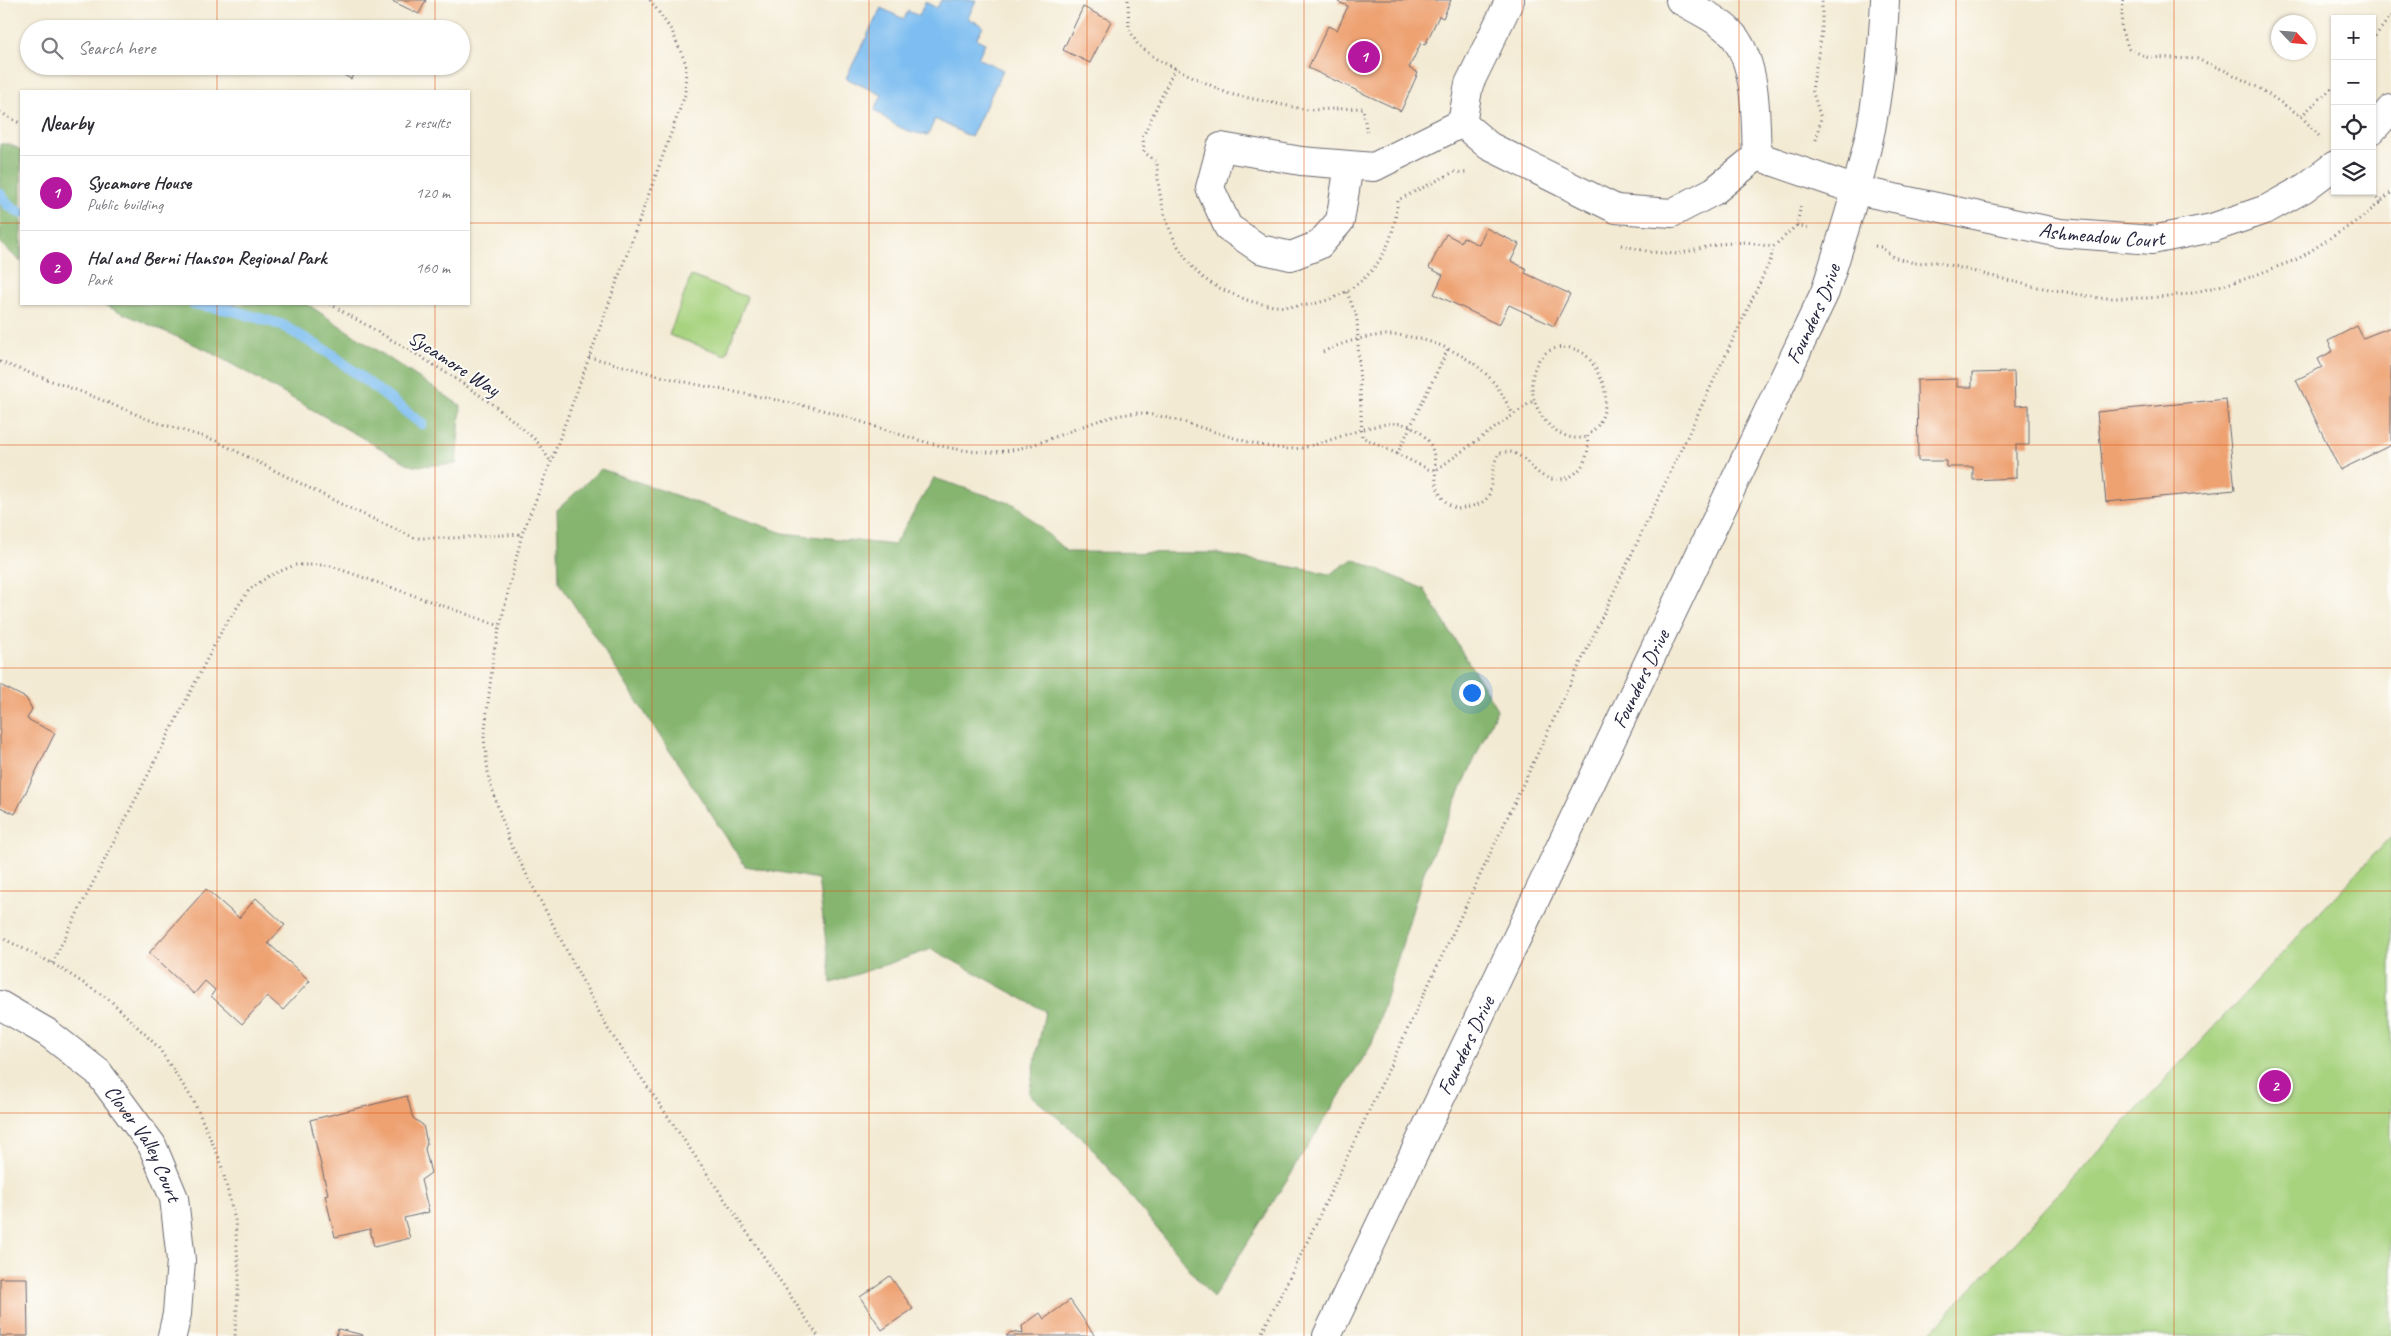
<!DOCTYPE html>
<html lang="en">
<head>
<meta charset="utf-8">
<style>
  :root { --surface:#fff; --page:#f7f7f7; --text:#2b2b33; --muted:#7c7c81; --line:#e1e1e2; --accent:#b5179e }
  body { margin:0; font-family:Caveat,sans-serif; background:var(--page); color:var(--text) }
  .controls { position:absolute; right:15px; top:15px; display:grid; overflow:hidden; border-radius:0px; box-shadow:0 1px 4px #0004 }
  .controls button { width:45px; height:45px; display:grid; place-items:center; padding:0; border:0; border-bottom:1px solid var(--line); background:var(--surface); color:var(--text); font:25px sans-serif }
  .compass { position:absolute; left:2271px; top:15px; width:45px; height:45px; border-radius:50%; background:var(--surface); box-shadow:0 1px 4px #0004; rotate:116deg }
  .you { position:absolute; left:1471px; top:692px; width:18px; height:18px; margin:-12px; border:4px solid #fff; border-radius:50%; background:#1a73e8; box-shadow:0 0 0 8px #1a73e833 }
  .badge { display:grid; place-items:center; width:32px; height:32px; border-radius:50%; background:var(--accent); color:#fff; font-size:16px; font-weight:700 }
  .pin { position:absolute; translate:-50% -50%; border:2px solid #fff; box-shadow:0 1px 5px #0006 }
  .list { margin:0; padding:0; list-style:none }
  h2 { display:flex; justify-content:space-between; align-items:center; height:65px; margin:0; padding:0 20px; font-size:21px }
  h2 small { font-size:16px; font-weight:400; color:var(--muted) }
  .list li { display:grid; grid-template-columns:32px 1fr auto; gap:15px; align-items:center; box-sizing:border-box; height:75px; padding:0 20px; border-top:1px solid var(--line) }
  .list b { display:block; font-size:19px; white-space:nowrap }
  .list p { margin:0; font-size:16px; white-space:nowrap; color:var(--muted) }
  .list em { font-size:16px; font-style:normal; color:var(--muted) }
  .icon { flex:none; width:28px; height:28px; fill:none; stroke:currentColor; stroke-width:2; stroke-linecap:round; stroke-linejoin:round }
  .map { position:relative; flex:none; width:2391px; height:1336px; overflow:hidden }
  .search { position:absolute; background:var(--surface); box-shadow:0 1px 4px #0004; left:20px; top:20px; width:450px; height:55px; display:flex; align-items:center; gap:12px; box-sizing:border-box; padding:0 18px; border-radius:28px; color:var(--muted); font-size:19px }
  .panel { position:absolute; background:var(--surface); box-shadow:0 1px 4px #0004; left:20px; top:90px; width:450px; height:215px; border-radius:0px }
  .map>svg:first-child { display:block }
  .green { fill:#a7d37f; stroke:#647a5d }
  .forest { fill:#85b56e; stroke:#546c54 }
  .water { fill:#7dbdf1; stroke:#507096 }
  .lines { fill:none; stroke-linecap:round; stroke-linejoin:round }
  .stream { stroke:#7dbdf1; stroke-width:11 }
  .building { fill:#eea272 }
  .minor-casing { stroke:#6b6870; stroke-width:30 }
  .path { stroke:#6b6870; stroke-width:3; stroke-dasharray:1 4; stroke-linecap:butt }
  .minor { stroke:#fff; stroke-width:28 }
  .grid { fill:none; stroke:#de560e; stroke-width:1; stroke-opacity:0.55 }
  .labels { text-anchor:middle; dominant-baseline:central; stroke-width:4; stroke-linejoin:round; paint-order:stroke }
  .street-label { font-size:21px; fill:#22223b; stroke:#fdfcf7 }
</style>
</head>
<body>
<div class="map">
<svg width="2391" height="1336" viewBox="0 0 2391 1336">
  <rect width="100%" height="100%" fill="#fdfcf7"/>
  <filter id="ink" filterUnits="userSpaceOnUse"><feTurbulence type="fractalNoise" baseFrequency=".02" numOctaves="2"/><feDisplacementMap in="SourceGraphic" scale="10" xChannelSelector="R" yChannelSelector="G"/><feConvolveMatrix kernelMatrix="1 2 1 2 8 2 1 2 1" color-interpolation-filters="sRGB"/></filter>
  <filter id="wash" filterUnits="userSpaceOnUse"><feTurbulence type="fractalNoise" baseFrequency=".0096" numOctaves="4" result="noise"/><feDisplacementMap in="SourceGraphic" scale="20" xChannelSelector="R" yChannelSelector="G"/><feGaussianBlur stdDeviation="1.12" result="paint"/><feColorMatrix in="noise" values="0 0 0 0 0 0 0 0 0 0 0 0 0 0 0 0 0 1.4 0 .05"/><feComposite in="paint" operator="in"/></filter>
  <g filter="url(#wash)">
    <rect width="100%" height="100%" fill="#f3ead3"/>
    <!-- green -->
    <path class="green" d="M691 276 747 297 726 355 669 335Z
      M2391 836V1336H1927Z"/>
    <!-- forest -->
    <path class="forest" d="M0 144H9L21 150V262L0 243Z
      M102 304H307L461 406 456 464 412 466 207 350Z
      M601 469 783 533 894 545 934 478 1016 505 1067 552 1216 553 1330 574 1353 559 1424 589 1497 709 1424 872 1372 1044 1213 1298 1087 1142 1029 1094 1045 1011 932 949 831 983 818 879 745 866 559 582 557 510Z"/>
    <!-- water -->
    <path class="water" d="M941 0H976L968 18 983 26 976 39 985 43 978 58 1003 70 971 137 935 119 928 135C904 132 893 125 875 110L882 95 846 78 881 8 904 19 908 11 919 16 925 2 937 8Z"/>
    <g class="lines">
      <!-- stream -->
      <path class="stream" d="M0 194 7 204 21 213
        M194 304 231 310 282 325 331 354 422 424"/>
    </g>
    <g id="blocks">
      <!-- building -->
      <path class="building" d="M390 0H426L419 14Z
        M1339 0H1451L1443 18 1439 16 1425 45 1421 43 1409 68 1418 73 1401 111 1308 68 1328 26 1337 30 1348 6 1338 2Z
        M1083 7 1111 21 1090 63 1063 50Z
        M329 24 337 29H327Z
        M327 66H358L351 79Z
        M1486 228 1519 244 1511 261 1527 269 1525 273 1570 294 1554 326 1509 305 1499 325 1434 294 1443 275 1429 268 1446 234 1461 242 1463 237 1479 245Z
        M2357 326 2363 338 2391 327V445L2340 470 2296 380 2322 367 2318 359 2333 351 2328 341Z
        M2014 372 2015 406 2029 405V445H2016V478L1973 480V467H1946V461H1918L1917 380 1957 379V387H1972V373Z
        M2226 399 2235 490 2106 502 2097 412Z
        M0 685 26 698 32 709 27 719 55 733 15 814 0 807Z
        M206 889 239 918 256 898 285 925 268 943 310 981 283 1010 267 996 242 1024 211 996 215 990 205 981 194 994 149 953Z
        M407 1096 413 1118 423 1125 427 1143 425 1149 431 1173 421 1180 429 1212 404 1218 410 1238 374 1247 370 1229 335 1237 325 1195 328 1194 310 1120Z
        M890 1276 913 1309 882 1330 860 1297Z
        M0 1278H27L28 1336H0Z
        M1070 1300 1095 1336H1006L1011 1332 1023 1334 1022 1326 1040 1313 1044 1319Z
        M338 1329 363 1335V1336H336Z"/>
    </g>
  </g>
  <g filter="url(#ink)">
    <use href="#blocks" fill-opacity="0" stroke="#6b6870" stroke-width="1"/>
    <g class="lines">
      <!-- minor casing -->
      <g class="minor-casing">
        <g id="minor">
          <path d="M1462 123 1489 146 1616 209 1672 213 1714 191 1757 156C1755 119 1758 71 1736 39 1723 21 1698 11 1680 0"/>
          <path d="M1462 123 1469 84 1510 0"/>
          <path d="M2372 130 2391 109"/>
          <path id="s1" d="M1757 156 1856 190 2060 233 2152 240 2212 228 2267 209 2303 189 2335 165"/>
          <path d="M1349 165 1340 221 1319 245 1291 256 1260 249 1228 227 1210 188 1221 147 1301 161 1374 167 1462 123"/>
          <path id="s2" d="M0 1005 48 1033 98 1072 152 1145 174 1198 181 1260 177 1314 172 1336"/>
          <path id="s3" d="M1327 1336 1825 292C1842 238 1859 185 1871 129 1879 87 1883 43 1885 0"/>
        </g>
      </g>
      <!-- path -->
      <path class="path" d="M650 0 672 31 686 64 685 95 551 462 522 534 494 651 484 738 489 780 510 843 608 1029 818 1336
        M1128 0 1129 29 1138 45 1158 60 1229 94 1308 110 1363 108 1367 134
        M2123 0 2121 29 2129 49 2147 57 2197 59 2226 71 2259 88 2301 116 2319 136
        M2372 40 2391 16
        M1175 68 1143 136 1144 152 1157 162C1158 201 1168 240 1195 270 1208 285 1230 293 1247 300 1301 318 1365 299 1388 244 1394 230 1396 215 1398 200L1454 172 1469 173
        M0 112 21 124
        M2301 116 2335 85
        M1816 140 1821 118 1812 90 1822 31V0
        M2370 191 2381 203
        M1797 225 1811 229
        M1621 245 1651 252 1678 254 1719 244 1746 242 1773 247
        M1875 246 1881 247 1893 257 1914 263 1937 262 2027 285 2099 298H2148L2188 294 2242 280 2298 259 2363 217 2391 193
        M1347 292 1357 318 1362 437 1428 469 1436 470 1534 400
        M330 304C396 343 476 385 532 437 540 443 545 454 551 462
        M1323 352C1343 342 1368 335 1390 335 1426 335 1473 355 1495 384 1502 393 1507 404 1513 414
        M589 357C621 365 654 375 686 382 733 393 780 399 826 411 878 425 939 453 992 452 1043 451 1088 415 1139 413 1145 413 1152 415 1158 416 1199 423 1263 454 1301 448 1329 444 1388 413 1412 427 1450 448 1424 478 1445 501 1448 504 1453 507 1457 509 1507 503 1482 484 1499 453 1502 453 1507 451 1510 452 1531 456 1534 483 1562 479 1577 477 1587 463 1588 447 1588 444 1587 439 1588 436 1591 432 1596 429 1598 425 1606 413 1608 394 1602 381 1597 372 1592 359 1583 353 1567 343 1546 346 1537 363 1523 391 1540 428 1569 437 1575 439 1582 438 1588 437
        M0 362 87 394 155 422 214 440 347 507 415 538H452L522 534
        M1397 454 1448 349
        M0 937 52 963 110 1000 158 1047 193 1100 220 1160 235 1220 239 1276 235 1336
        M52 963 223 628 249 590 269 576 295 565H328L500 626
        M1260 1336 1298 1261 1771 259 1773 247 1797 225 1801 205"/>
      <!-- minor -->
      <use href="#minor" class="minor"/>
    </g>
  </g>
  <!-- grid -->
  <path class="grid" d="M217 0V29M435 0V29M652 0V1336M869 0V1336M1087 0V1336M1304 0V1336M1522 0V1336M1739 0V1336M1956 0V1336M2174 0V1336M217 66V91M435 66V91M0 223H21M469 223H2391M217 304V1336M435 304V1336M0 445H2391M0 668H2391M0 891H2391M0 1113H2391"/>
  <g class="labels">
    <!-- street labels -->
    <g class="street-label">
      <text stroke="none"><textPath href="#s1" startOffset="355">Ashmeadow Court</textPath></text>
      <text stroke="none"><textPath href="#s3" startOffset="1132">Founders Drive</textPath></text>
      <text transform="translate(454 363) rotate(33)">Sycamore Way</text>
      <text stroke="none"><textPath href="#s3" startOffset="728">Founders Drive</textPath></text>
      <text stroke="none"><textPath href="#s3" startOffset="322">Founders Drive</textPath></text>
      <text stroke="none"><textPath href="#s2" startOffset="204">Clover Valley Court</textPath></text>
    </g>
  </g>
</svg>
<div class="controls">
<button>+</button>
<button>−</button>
<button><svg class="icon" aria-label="locate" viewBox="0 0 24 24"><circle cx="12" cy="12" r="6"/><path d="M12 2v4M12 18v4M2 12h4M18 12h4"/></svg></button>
<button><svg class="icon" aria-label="layers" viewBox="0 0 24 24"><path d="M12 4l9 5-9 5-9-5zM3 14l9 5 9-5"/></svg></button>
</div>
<svg class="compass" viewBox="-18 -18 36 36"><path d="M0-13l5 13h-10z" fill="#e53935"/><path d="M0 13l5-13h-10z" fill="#7c7c81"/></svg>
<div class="you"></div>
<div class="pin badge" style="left:1364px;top:57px">1</div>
<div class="pin badge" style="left:2275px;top:1086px">2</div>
<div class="search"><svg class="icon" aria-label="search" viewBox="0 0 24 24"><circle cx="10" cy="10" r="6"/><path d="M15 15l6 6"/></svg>Search here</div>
<section class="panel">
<h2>Nearby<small>2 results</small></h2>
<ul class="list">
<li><span class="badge">1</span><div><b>Sycamore House</b><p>Public building</p></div><em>120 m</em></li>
<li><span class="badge">2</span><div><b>Hal and Berni Hanson Regional Park</b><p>Park</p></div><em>160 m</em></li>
</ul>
</section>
</div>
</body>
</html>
